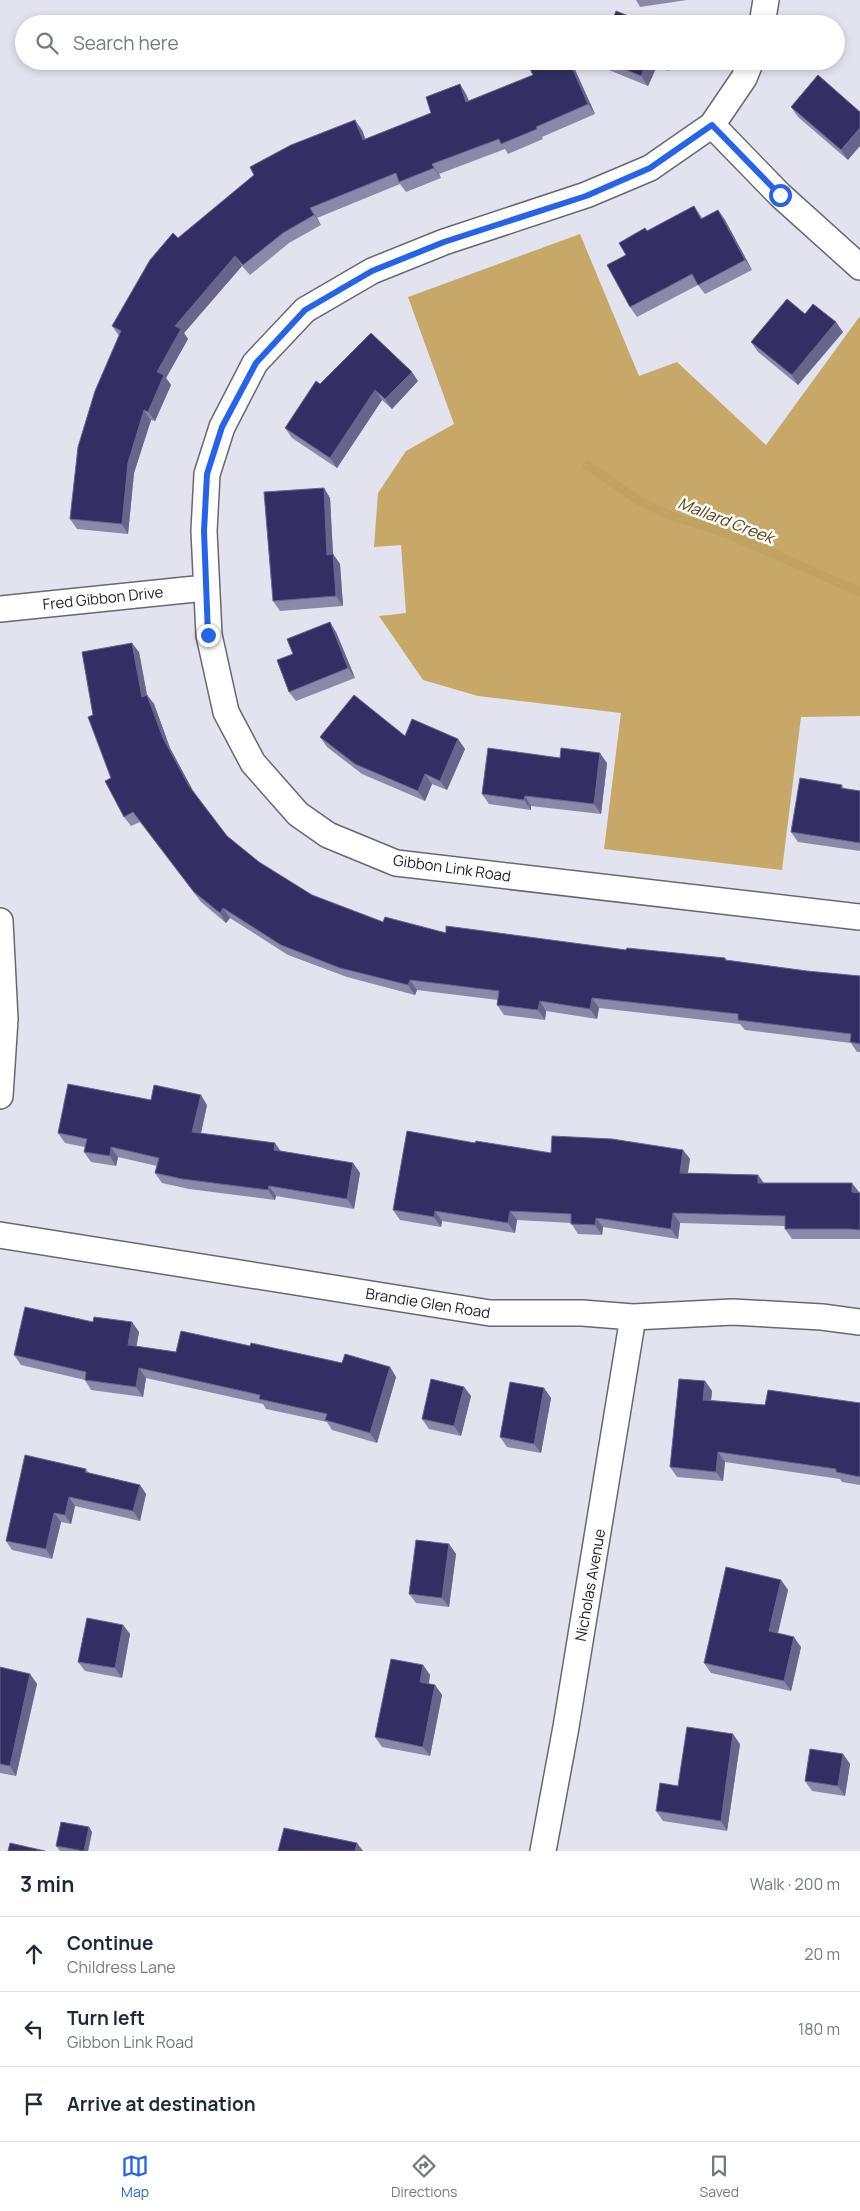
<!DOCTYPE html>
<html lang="en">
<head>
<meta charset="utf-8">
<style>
  :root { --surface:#fff; --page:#f2f2f3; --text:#1f2937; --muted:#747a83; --line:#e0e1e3; --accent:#2563eb }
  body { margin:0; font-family:Manrope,sans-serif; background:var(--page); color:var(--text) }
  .stop { position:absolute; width:15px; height:15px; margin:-11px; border:4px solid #2563eb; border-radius:50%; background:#fff }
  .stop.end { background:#2563eb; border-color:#fff; box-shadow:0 1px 5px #0008 }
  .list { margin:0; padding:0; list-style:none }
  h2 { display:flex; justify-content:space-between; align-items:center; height:65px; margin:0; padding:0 20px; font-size:21px }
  h2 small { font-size:16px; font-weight:400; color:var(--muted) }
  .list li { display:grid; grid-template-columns:32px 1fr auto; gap:15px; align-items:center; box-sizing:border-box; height:75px; padding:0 20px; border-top:1px solid var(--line) }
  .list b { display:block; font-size:19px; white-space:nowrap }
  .list p { margin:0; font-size:16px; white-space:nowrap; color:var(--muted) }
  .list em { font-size:16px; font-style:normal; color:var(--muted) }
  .icon { flex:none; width:28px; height:28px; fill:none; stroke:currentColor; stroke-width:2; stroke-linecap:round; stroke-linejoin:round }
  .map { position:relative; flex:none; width:860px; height:1851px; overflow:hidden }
  .search { position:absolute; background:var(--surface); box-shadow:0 2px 8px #0003; left:15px; right:15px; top:15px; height:55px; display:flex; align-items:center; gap:12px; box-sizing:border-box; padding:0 18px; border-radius:28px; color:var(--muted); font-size:19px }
  .sheet { height:290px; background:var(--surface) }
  nav { display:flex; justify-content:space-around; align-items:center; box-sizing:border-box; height:70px; border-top:1px solid var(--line); background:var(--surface); font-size:14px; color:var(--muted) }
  nav a { display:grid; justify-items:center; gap:2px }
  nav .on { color:var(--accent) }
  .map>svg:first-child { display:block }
  .forest { fill:#c8a868 }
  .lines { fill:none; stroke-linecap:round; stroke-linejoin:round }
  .stream { stroke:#c1a262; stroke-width:9 }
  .street-casing { stroke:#686871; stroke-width:28 }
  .street { stroke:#fff; stroke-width:25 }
  .wall { fill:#8a89a9 }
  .shaded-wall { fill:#68658d }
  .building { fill:#332f64; stroke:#68658d }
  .route { stroke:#2563eb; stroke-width:6 }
  .labels { text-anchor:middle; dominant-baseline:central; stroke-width:5; stroke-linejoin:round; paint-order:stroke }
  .street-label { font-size:15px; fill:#1c1c20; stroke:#fff }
  .water-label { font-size:16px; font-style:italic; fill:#594310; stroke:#fff }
</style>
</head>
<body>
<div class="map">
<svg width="860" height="1851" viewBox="0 0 860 1851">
  <rect width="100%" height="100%" fill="#e2e3ee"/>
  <!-- forest -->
  <path class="forest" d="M580 234 639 376 677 362 766 445 860 316V716L801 717 782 870 604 849 621 713 478 696 423 680 379 616 406 613 401 545 374 547 378 493 406 451 454 424 408 297Z"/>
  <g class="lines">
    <!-- stream -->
    <path class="stream" d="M587 465 641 502 672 516 728 534 860 592"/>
    <!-- street casing -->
    <g class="street-casing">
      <path id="street" d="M762 24 766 0
        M751 61 744 78 712 125 650 168 586 195 444 242 372 271 305 310 255 363 222 427 207 474 204 531 209 635 226 712 253 763 298 814 328 835 396 863 860 917
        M712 125 780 195 860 267
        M0 609 205 588
        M0 921 5 1019 0 1096
        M0 1235 490 1313H582L633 1317 733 1312 822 1317 860 1322
        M543 1851 566 1727 633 1317"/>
    </g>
    <!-- street -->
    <use href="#street" class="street"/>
  </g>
  <!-- wall -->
  <path class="wall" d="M636 0H687L640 7Z
    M548 61H571L595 114 542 137 543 139 508 154 505 149 439 174 441 178 406 192 400 184 317 218 321 225 289 243 250 275 242 266 184 333 188 339 166 378 171 385 155 421 151 420 134 473 128 534 77 529 70 519 119 336 112 326 178 238 362 130 365 139 431 113 466 94 469 101 533 75Z
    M599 61H673L669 71 657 66 648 86 604 68Z
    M818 75 848 160 798 117 791 107Z
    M694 206 703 219 718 210 725 220 752 270 705 294 698 285 637 317 630 307 626 255 647 231Z
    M805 314 843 332 798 385 758 352 751 342Z
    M418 381 392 409 382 400 337 468 292 438 285 428 320 384Z
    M324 488 330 498 333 554 340 564 343 606 280 611 273 601Z
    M336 632 355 678 296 701 289 692Z
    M139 652 147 695 154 704 170 748 194 793 227 836 259 862 312 895 383 922 446 933 626 950 725 958 727 960 807 971 860 976V1052H857L851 1043 745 1030 740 1024 599 1008 597 1019 546 1011 545 1020 504 1015 497 1005 498 1000 417 990 415 995 347 977 288 955 230 918 226 923 201 902 140 822 131 826 124 817 111 778 93 715Z
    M405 736 458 739 465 749 447 790 432 784 425 801 362 774 327 747 320 737Z
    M560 758 607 763 601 814 531 806V810L489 804 482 794Z
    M842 785 844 789 860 791V851L798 842 791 832Z
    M151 1100 207 1105 201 1133 281 1151 353 1163 360 1173 354 1209 276 1196 275 1200 189 1189 162 1183 155 1173 157 1166 118 1157 116 1166 91 1162 84 1152 85 1147 65 1143 58 1133Z
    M475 1143 551 1153 683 1150 690 1159 688 1173 758 1175 764 1183 859 1192 860 1193V1239H792L785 1229V1226L680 1223 678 1239 603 1227 602 1235 578 1234 571 1223 517 1220 515 1233 442 1221 441 1227 400 1220 393 1210Z
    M93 1322H132L139 1332 136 1346 176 1352 250 1346 342 1363 390 1367 396 1377 377 1443 332 1430 327 1422 266 1409 263 1404 146 1378 143 1397 91 1390 85 1380 21 1365 14 1355Z
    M705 1381 712 1391 711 1400 765 1405 860 1403V1485L842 1482 840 1479 725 1462 723 1481 677 1477 670 1467Z
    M464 1387 471 1396 461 1436 429 1429 422 1419Z
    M544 1388 551 1398 541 1453 507 1447 500 1437Z
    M86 1469 89 1473 140 1485 146 1494 140 1521 75 1506 71 1524 61 1522 52 1559 12 1550 6 1541Z
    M449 1544 456 1554 449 1607 416 1603 409 1594Z
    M781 1580 788 1590 778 1633 801 1647 791 1691 711 1673 704 1663Z
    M123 1625 130 1634 122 1678 85 1671 78 1662Z
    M423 1665 430 1675 429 1684 435 1685 442 1695 430 1756 382 1747 375 1737Z
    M0 1667 30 1674 37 1684 16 1776 0 1773Z
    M740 1744 727 1831 663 1821 656 1811 678 1786Z
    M843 1754 850 1764 845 1796 812 1791 805 1781Z
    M89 1827 92 1832 88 1851H60L56 1846Z"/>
  <!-- shaded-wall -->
  <path class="shaded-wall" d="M569 61H571L572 63 595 114 588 104Z
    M647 61H653L657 66 648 86 641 76Z
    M662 61H673L669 71Z
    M460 84 466 94 473 112 466 102Z
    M355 120 362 130 370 150 363 140Z
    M860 128V146L848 160 841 150Z
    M432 164 439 174 441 178 434 168Z
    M310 208 317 218 321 225 314 215Z
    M718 210 725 220 752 270 745 260Z
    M235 256 242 266 184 333 188 339 166 378 171 385 155 421 148 412 157 372 175 326Z
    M836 322 843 332 798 385 792 375Z
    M412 372 418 381 392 409 385 399Z
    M375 390 382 400 337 468 330 458Z
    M144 410 151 420 134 473 128 534 122 524 128 463Z
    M324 488 330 498 333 554 340 564 343 606 336 596 327 555Z
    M330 622 336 632 355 678 348 668Z
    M132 643 139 652 149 706 142 697Z
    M147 695 154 704 170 748 196 796 189 786 163 738Z
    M458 739 465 749 447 790 440 781Z
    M600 753 607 763 601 814 594 804Z
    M425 774 432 784 425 801 418 791Z
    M525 796 531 806V810L524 800Z
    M223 908 230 918 226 923 220 913Z
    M410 980 417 990 415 995 408 985Z
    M592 998 599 1008 597 1019 590 1009Z
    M540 1001 546 1011 545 1020 538 1010Z
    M201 1095 207 1105 199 1142 192 1132Z
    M275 1143 282 1153 274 1150Z
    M111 1147 118 1157 116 1166 110 1156Z
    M683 1150 690 1159 686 1183 680 1173Z
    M353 1163 360 1173 354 1209 347 1199Z
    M758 1175 765 1185 758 1183Z
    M852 1183 859 1192V1202L852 1192Z
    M269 1186 276 1196 275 1200 268 1190Z
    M435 1211 442 1221 441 1227 434 1217Z
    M510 1211 517 1220 515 1233 508 1223Z
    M673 1213 680 1223 678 1239 671 1229Z
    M596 1218 603 1227 602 1235 595 1225Z
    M132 1322 139 1332 135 1355 128 1345Z
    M390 1367 396 1377 377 1443 370 1433Z
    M139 1368 146 1378 143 1397 136 1387Z
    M705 1381 712 1391 710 1410 703 1400Z
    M464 1387 471 1396 461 1436 454 1426Z
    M544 1388 551 1398 541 1453 534 1444Z
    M718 1452 725 1462 723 1481 716 1472Z
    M140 1485 146 1494 140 1521 133 1511Z
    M69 1497 75 1506 71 1524 65 1515Z
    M54 1513 61 1522 52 1559 46 1549Z
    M449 1544 456 1554 449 1607 442 1598Z
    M781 1580 788 1590 776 1641 769 1631Z
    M123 1625 130 1634 122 1678 115 1668Z
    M794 1637 801 1647 791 1691 784 1681Z
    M423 1665 430 1675 427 1692 420 1682Z
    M30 1674 37 1684 16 1776 10 1766Z
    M435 1685 442 1695 430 1756 423 1747Z
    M733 1734 740 1744 727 1831 721 1821Z
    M843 1754 850 1764 845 1796 838 1786Z
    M89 1827 92 1832 88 1851H84Z
    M357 1843 363 1851H355Z"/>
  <!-- building -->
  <path class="building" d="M616 11 648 24H611Z
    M548 61H569L588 104 536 127 537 129 501 144 499 139 432 164 434 168 399 182 396 173 310 208 314 215 283 233 243 265 235 256 175 326 181 329 157 372 164 375 148 412 144 410 128 463 122 524 70 519 78 447 95 391 121 331 112 326 150 260 173 233 178 238 254 175 250 167 291 145 355 120 363 140 431 113 426 97 460 84 466 102 533 75 530 69Z
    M605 61H647L641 76Z
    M818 75 860 112V128L841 150 791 107Z
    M694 206 701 219 718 210 745 260 698 285 692 274 630 307 607 265 626 255 619 243 645 228 647 231Z
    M787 299 805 314 813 304 836 322 792 375 751 342Z
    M371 333 412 372 385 399 375 390 330 458 285 428 316 381 320 384Z
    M324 488 327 555 333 554 336 596 273 601 264 492Z
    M330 622 348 668 289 692 277 660 293 654 287 639Z
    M132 643 142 697 147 695 163 738 189 786 227 836 259 862 312 895 383 922 385 917 446 933V926L626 950 627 948 725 958V960L807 971 860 976V1044L850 1042 851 1034 738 1020V1014L592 998 590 1009 540 1001 538 1010 497 1005 499 991 410 980 408 985 340 968 281 945 223 908 220 913 194 892 133 812 124 817 105 781 111 778 88 717 93 715 82 652Z
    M354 695 405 736 412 719 458 739 440 781 425 774 418 791 355 764 320 737Z
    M488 748 560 758 561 748 600 753 594 804 525 796 524 800 482 794Z
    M800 778 842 785 841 788 860 791V843L791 832Z
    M68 1084 151 1100 154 1085 201 1095 192 1132 275 1143 274 1150 353 1163 347 1199 269 1186 268 1190 182 1179 155 1173 159 1158 111 1147 110 1156 84 1152 87 1139 58 1133Z
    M407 1131 475 1143 476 1141 551 1153 552 1136 612 1139 683 1150 680 1173 758 1175V1183H852V1192L860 1193V1230L850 1229H785V1216L673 1213 671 1229 596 1218 595 1225 571 1224V1214L510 1211 508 1223 435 1211 434 1217 393 1210Z
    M25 1307 93 1322 94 1317 132 1322 128 1345 176 1352 181 1331 250 1346 251 1343 342 1363 345 1354 390 1367 370 1433 325 1420 327 1414 259 1399 260 1395 139 1368 136 1387 85 1380 86 1372 14 1355Z
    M431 1379 464 1387 454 1426 422 1419Z
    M679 1379 705 1381 703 1400 765 1405 768 1390 860 1403V1477L836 1472V1469L718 1452 716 1472 670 1467Z
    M510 1382 544 1388 534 1444 500 1437Z
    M25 1455 86 1469 85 1472 140 1485 133 1511 69 1497 65 1515 54 1513 46 1549 6 1541Z
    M416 1540 449 1544 442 1598 409 1594Z
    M726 1567 781 1580 769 1631 794 1637 784 1681 704 1663Z
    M87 1618 123 1625 115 1668 78 1662Z
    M391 1659 423 1665 420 1682 435 1685 423 1747 375 1737Z
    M0 1667 30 1674 10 1766 0 1764Z
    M687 1727 733 1734 721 1821 656 1811 660 1783 678 1786Z
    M810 1749 843 1754 838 1786 805 1781Z
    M61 1822 89 1827 84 1851 56 1846Z
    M284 1828 357 1843 355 1851H278Z
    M10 1843 45 1851H8Z"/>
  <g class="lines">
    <!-- route -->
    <path class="route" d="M208 635 204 531 207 474 222 427 256 363 305 310 372 271 444 242 586 196 650 168 712 125 780 195"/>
  </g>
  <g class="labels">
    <!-- street labels -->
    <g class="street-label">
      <text transform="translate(103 598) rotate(-6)">Fred Gibbon Drive</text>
      <text transform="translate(452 868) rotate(8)">Gibbon Link Road</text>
      <text transform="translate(428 1303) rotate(9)">Brandie Glen Road</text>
      <text transform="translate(590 1585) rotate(-80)">Nicholas Avenue</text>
    </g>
    <!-- water labels -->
    <g class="water-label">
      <text transform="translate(726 520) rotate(21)">Mallard Creek</text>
    </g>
  </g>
</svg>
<div class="stop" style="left:780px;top:195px"></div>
<div class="stop end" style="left:208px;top:635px"></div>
<div class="search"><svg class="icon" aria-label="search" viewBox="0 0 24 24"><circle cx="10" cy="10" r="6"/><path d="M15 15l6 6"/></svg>Search here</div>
</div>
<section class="sheet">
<h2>3 min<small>Walk · 200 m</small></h2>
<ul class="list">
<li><svg class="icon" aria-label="ahead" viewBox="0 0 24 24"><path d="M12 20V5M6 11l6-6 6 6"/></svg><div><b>Continue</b><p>Childress Lane</p></div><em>20 m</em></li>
<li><svg class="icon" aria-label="left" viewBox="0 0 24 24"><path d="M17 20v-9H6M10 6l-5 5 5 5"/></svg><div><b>Turn left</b><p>Gibbon Link Road</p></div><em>180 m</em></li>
<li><svg class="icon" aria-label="arrive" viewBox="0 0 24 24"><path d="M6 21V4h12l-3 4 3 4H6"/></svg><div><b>Arrive at destination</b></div></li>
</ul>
</section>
<nav>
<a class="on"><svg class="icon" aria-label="map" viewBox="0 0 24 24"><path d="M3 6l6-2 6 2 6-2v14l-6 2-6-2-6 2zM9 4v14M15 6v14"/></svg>Map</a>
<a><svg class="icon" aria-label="directions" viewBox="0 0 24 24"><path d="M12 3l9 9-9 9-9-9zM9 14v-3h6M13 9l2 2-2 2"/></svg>Directions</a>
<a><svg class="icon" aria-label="saved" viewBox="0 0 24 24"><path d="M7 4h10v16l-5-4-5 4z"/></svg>Saved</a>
</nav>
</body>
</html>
